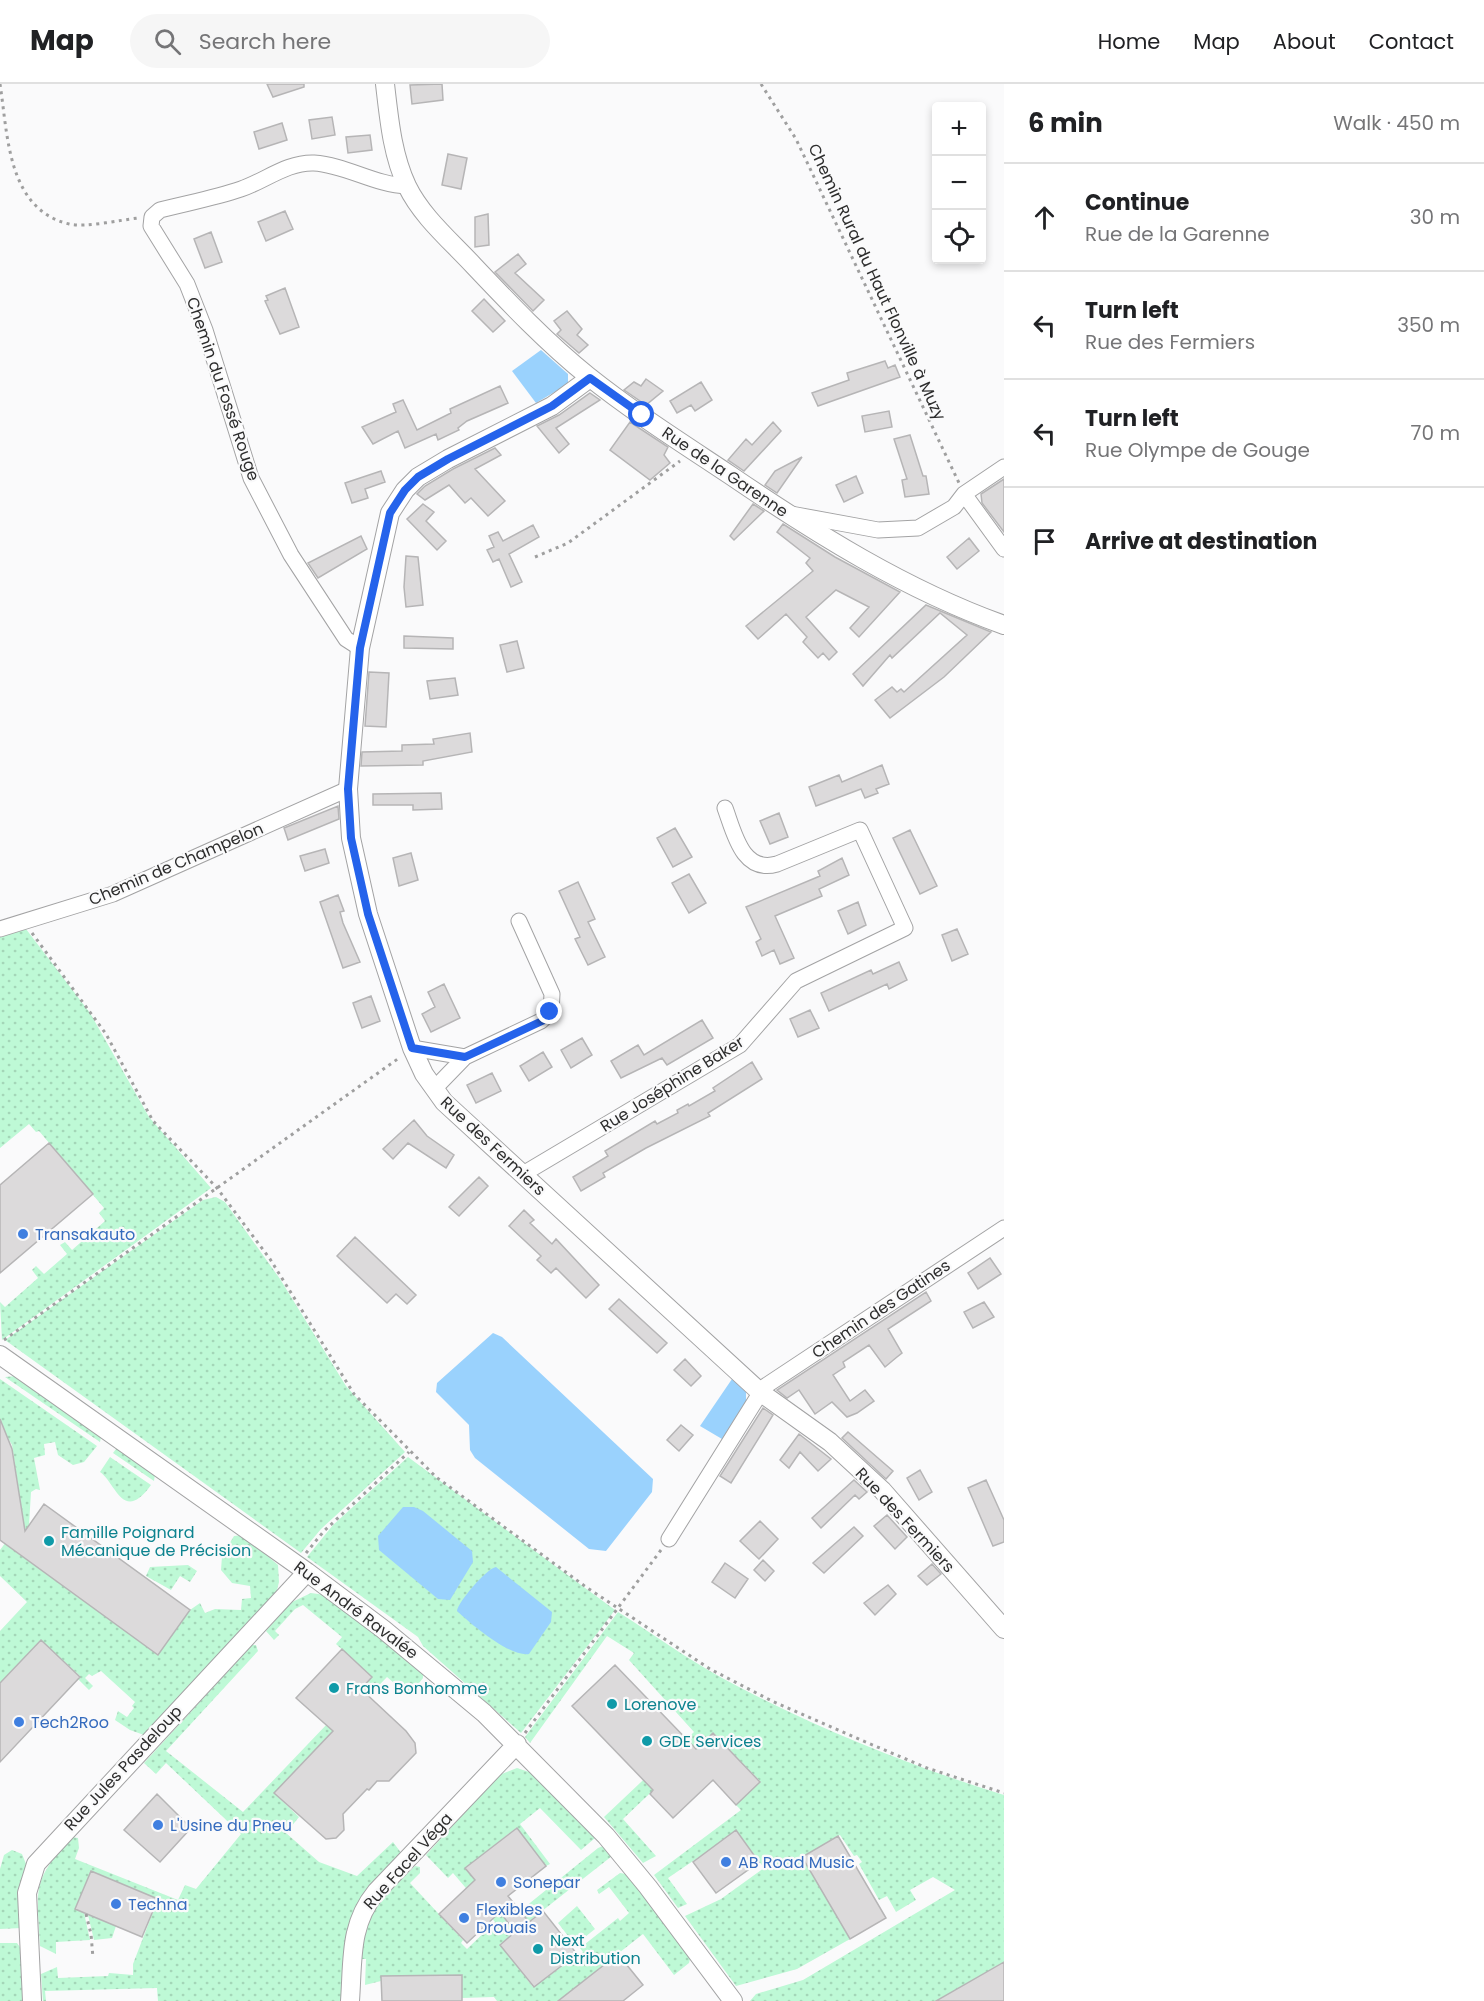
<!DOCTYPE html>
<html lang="en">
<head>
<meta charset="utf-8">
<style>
  :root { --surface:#fff; --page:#f6f6f6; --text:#202124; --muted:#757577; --line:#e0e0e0 }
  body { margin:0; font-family:Poppins,sans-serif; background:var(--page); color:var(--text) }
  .controls { position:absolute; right:18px; top:18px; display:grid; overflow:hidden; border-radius:6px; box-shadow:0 3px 9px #0003 }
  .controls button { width:54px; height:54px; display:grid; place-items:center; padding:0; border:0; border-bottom:2px solid var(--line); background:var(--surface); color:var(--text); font:30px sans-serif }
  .stop { position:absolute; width:18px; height:18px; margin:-14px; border:4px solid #2563eb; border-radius:50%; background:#fff }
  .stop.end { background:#2563eb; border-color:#fff; box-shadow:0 2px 6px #0008 }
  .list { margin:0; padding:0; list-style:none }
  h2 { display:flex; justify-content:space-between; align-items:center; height:78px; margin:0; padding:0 24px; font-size:26px }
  h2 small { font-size:20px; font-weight:400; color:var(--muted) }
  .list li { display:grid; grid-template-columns:39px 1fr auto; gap:18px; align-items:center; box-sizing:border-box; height:108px; padding:0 24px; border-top:2px solid var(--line) }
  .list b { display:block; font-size:22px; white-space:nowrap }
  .list p { margin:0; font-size:20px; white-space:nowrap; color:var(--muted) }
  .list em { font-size:20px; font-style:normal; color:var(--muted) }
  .icon { flex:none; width:33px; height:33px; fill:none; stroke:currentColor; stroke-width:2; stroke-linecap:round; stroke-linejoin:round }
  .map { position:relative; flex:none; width:1004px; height:1917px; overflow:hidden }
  header { display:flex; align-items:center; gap:36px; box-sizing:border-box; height:84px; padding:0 30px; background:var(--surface); border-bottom:2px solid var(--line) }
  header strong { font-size:28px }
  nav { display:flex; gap:33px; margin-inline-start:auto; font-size:21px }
  .search { width:420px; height:54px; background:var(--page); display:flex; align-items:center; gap:15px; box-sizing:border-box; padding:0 21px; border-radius:33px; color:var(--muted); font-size:22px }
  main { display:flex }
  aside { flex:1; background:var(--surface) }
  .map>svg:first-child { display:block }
  .grass { fill:url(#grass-dots) }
  .water { fill:#9ad2fd }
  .building { fill:#dcdadb; stroke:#b6b5b6; stroke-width:1.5 }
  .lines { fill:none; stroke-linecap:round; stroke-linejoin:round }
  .minor-casing { stroke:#a3a3a4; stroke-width:17 }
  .tertiary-casing { stroke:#a3a3a4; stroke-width:20 }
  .path { stroke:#9f9f9f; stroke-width:3; stroke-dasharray:3 4.5; stroke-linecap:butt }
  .minor { stroke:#fff; stroke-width:15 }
  .tertiary { stroke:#fff; stroke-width:18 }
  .route { stroke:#2563eb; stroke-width:8 }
  .shop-dot { fill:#3f7fe0; stroke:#fafafb; stroke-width:2 }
  .culture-dot { fill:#0f9aa8; stroke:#fafafb; stroke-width:2 }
  .labels { text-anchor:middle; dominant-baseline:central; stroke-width:4.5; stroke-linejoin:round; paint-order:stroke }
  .street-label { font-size:16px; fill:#2d2d2d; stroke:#fafafb }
  .shop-label { font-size:16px; fill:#366cbe; stroke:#fafafb; text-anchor:start }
  .culture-label { font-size:16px; fill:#0d838f; stroke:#fafafb; text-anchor:start }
</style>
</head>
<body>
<header>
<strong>Map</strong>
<div class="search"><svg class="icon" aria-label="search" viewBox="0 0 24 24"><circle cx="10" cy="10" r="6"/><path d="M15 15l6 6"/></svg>Search here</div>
<nav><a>Home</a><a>Map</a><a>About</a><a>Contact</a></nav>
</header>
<main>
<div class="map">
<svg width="1004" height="1917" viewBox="0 0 1004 1917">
  <defs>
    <pattern id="grass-dots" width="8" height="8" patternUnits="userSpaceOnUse" patternTransform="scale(1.5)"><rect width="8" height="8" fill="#bef9d6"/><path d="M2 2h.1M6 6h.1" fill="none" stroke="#a4d6b8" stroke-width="1.8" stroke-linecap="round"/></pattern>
  </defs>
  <rect width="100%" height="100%" fill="#fafafb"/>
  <!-- grass -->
  <path class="grass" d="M26 845 90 929 149 1033 211 1104 2 1256 0 1218 5 1223 38 1194 32 1186 36 1182 44 1190 67 1170 60 1161 65 1158 72 1166 105 1137 99 1129 104 1124 39 1047 36 1048 29 1040 0 1064V852Z
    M216 1113 225 1118 280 1195 346 1302 405 1368 321 1445 301 1469 5 1256 203 1116Z
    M17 1292 101 1353 100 1358 5 1293Z
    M0 1295 97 1362 84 1378 73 1381 58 1371 55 1358 44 1360 45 1371 34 1374 40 1406 36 1405 31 1408 29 1441 12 1465 158 1570 190 1526 200 1519 205 1529 215 1525 241 1526 242 1515 251 1514 250 1502 232 1499 221 1486 222 1472 234 1452 243 1451 278 1481 279 1498 276 1510 144 1651 130 1646 115 1636 118 1627 127 1633 134 1624 132 1622 135 1618 101 1587 92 1592 89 1590 85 1594 93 1602 89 1606 78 1595 80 1592 41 1556 0 1599V1547L27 1518 0 1492V1466L23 1435 12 1361 8 1354 0 1350Z
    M119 1361 155 1390 154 1397 113 1369Z
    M110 1373 151 1401C123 1440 116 1399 100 1388Z
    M408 1373 615 1526 521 1649 423 1562 418 1553 307 1473 333 1441Z
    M188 1481 197 1487 190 1498 180 1492 171 1506 146 1492 150 1483Z
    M311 1509 325 1511 423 1586V1594L409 1612 387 1593 274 1709 299 1733 286 1749 319 1778 357 1792 393 1758 402 1770C383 1791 359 1811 350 1838L343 1917H158L157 1904 45 1907 46 1917H43L41 1890 57 1883 58 1894 108 1892 109 1889 133 1891V1880L158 1815 91 1787 75 1825 84 1829 90 1856 56 1858V1870L40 1862C37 1804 31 1798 72 1753L78 1754 79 1764 75 1775 178 1816 185 1801 196 1805 241 1750 166 1679 156 1690 144 1679 252 1561H256L258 1567 166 1667 243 1728 372 1593 336 1560 342 1553 303 1521 295 1525 275 1547 279 1551 274 1556 266 1547 290 1519Z
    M618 1528C653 1550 686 1574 722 1594 811 1642 907 1681 1004 1711V1878L936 1917H750L756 1910 803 1896 955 1806 933 1793 910 1806 916 1816 896 1828 887 1812 879 1816 859 1780 862 1778 857 1771 854 1772 840 1751 803 1773 850 1855 797 1885 736 1902 685 1832 721 1815 764 1784 737 1747 668 1794 687 1820 678 1824 654 1791 741 1726 736 1721 760 1697 713 1649 623 1735 656 1772 643 1779 604 1733 694 1648 629 1576 634 1569 607 1552 530 1659 525 1653Z
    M517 1684 532 1689 595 1754 581 1766 540 1724 520 1740 550 1780 546 1782 516 1744 466 1784 502 1831 520 1827 598 1764 603 1762 612 1772 500 1860 533 1903 583 1868 580 1864 618 1834 620 1837 629 1829 609 1803 599 1810 597 1806 620 1789 626 1790 691 1871 689 1879 674 1891 643 1850 558 1917H497L494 1913 462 1914 461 1891 382 1892 381 1897 365 1901 366 1875H360C364 1821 382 1816 415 1782L420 1783V1789L410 1799 463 1856 461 1859 467 1865 495 1838 453 1789 448 1794 426 1771 499 1691Z
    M12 1766 22 1770 26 1780 22 1844 0 1845V1785L4 1771Z
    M577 1822 595 1845 575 1861 558 1839Z
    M88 1831 116 1842 112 1854 94 1856Z
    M0 1859H17L22 1866 25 1917H0Z"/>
  <!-- water -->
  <path class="water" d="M541 266 568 290V300L536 319 512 287Z
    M493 1249 502 1253 653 1395 652 1408 606 1467 589 1465 475 1374 470 1366 469 1341 436 1308 437 1299Z
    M732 1295 746 1308V1317L722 1355 700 1342Z
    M403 1423H414L423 1427 472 1467 473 1478 450 1516 438 1515 379 1466 378 1452Z
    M496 1483 552 1528 551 1538 529 1570C510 1573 472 1541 457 1527 458 1518 486 1485 496 1483Z"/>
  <!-- building -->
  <path class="building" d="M267 0H304V3L273 13Z
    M442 0 443 16 412 20 410 1Z
    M332 33 335 51 312 55 309 36Z
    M282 39 287 56 259 65 254 48Z
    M370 51 372 66 348 69 346 53Z
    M448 70 467 74 461 105 442 101Z
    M285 127 293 145 266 157 258 138Z
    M488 130 489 161 475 163V133Z
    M211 148 222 178 205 184 194 155Z
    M518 170 526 180 515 189 544 216 533 227 495 188Z
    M285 204 299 243 280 250 265 217 268 216 266 212Z
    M484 215 505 237 493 248 472 227Z
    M567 227 582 245 577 251 588 261 579 269 557 250 561 246 554 237Z
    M885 277 888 284 895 281 900 293 818 322 812 309 849 296 847 289Z
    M646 295 663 307 646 321 624 306 634 298 641 302Z
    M701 298 712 316 695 327 691 321 677 329 670 317Z
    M500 302 508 319 467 337 458 344 459 346 438 356 436 350 405 364 398 347 373 360 362 343 396 328 393 320 403 316 417 346 451 329 450 325Z
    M590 309 600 316 556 344 569 360 559 369 537 342 559 331Z
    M889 327 892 343 865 348 862 332Z
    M630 338 668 363 664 371 670 379 650 396 610 366Z
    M773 338 781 347 744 387 728 376 746 355 752 361Z
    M910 351 923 392H926L929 410 905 413 902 396 907 395 894 355Z
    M495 364 501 371 475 385 505 417 488 432 471 414 465 419 449 401 425 416 417 410 425 402 453 385Z
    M802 373 777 409 765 401 775 387Z
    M381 387 385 398 365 405 368 414 352 419 345 399Z
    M856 392 863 409 844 418 836 401Z
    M1004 395V448L982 419 981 410Z
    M423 420 434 428 426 437 446 457 437 466 407 435Z
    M753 420 764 427 734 456 730 452Z
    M783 440 835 473 900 508 859 553 850 544 869 523 836 506 806 533 837 568 829 576 823 569 818 574 803 558 807 553 786 530 758 555 746 542 813 487 806 479 810 474 777 448Z
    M533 441 539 453 509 470 522 498 511 503 499 475 493 478 487 466 494 463 489 452 498 448 503 457Z
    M361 452 367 465 318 494 308 479Z
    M969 454 979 467 957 485 947 473Z
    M406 472 418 473 423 521 406 523 404 503Z
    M926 521 991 548 944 593 890 634 875 616 892 603 897 608 901 605 904 608 967 551 940 529 892 574 890 571 863 602 853 590Z
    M404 552 453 554V565L404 564Z
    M517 557 524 584 507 588 500 561Z
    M369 588 389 589 386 643 365 642Z
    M455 594 458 611 430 615 427 597Z
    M470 649 472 668 423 677V681L361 682 362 668 402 667V661L434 660 433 655Z
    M882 681 889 700 876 705 878 709 865 714 861 705 816 722 809 703 839 691 842 698Z
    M441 709 442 725 413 726V721H373V710Z
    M338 722 339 735 288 756 284 744Z
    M779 729 788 753 770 760 760 737Z
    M675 744 692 773 673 783 657 754Z
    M910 746 937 802 920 810 893 754Z
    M325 765 329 779 305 787 300 772Z
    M411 769 418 796 399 802 393 774Z
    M842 774 849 791 819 805 822 812 775 832 794 874 780 880 774 866 762 872 756 858 761 855 746 823 820 792 818 787Z
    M689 790 706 819 689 829 672 799Z
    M578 798 595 835 588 838 605 873 588 881 575 855 580 853 559 807Z
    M338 811 344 827 340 828 343 839 360 878 343 884 320 818Z
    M858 818 866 841 848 850 838 827Z
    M957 845 968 870 952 877 942 851Z
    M899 878 907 896 889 905 887 900 829 927 821 909 871 886 873 890Z
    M444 900 460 934 431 948 422 930 435 923 428 908Z
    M371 912 380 937 362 944 353 919Z
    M810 926 819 944 798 953 790 935Z
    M702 936 713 954 667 981 662 974 621 994 611 977 638 961 644 971Z
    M582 954 592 971 571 984 561 966Z
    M543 968 552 983 529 997 520 982Z
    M752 978 762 995 708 1029 710 1032 646 1064 603 1089 605 1093 581 1107 573 1093 608 1072 605 1067 655 1037 657 1040 678 1029 677 1026 688 1020 689 1022 715 1007 713 1004Z
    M492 989 501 1007 476 1019 467 1001Z
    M414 1036 427 1052 454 1071 446 1084 408 1059 393 1075 383 1065Z
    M49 1059 93 1110 0 1189V1101Z
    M479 1093 488 1102 459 1132 449 1123Z
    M524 1126 534 1136 530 1139 552 1160 556 1155 599 1201 586 1214 556 1184 551 1189 537 1176 541 1172 509 1142Z
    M355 1153 416 1211 407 1220 396 1210 387 1219 337 1172Z
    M990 1174 1001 1190 978 1205 968 1189Z
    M926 1208 931 1217 888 1245 902 1269 897 1273 885 1283 869 1261 843 1278 845 1283 833 1291 850 1317 865 1306 874 1317 857 1329 847 1333 832 1318 815 1330 799 1306 787 1314 777 1306Z
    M619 1215 667 1259 657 1269 609 1225Z
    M984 1218 994 1233 973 1244 964 1228Z
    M685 1275 701 1292 691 1302 674 1286Z
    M763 1324 773 1331 731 1399 720 1392Z
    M0 1335 12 1365 25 1447 44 1420 190 1526 158 1571 0 1456Z
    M681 1341 693 1351 679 1367 667 1356Z
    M848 1348 893 1387 886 1395 842 1354Z
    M799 1350 831 1375 818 1387 800 1368 789 1384 780 1376Z
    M920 1386 932 1408 919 1416 907 1394Z
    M854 1396 867 1408 859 1415 855 1411 821 1444 812 1434Z
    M986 1396 1004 1436V1458L993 1462 968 1404Z
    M887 1431 907 1453 895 1465 874 1442Z
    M760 1437 778 1455 759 1475 740 1457Z
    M854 1443 863 1452 824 1489 813 1479Z
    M763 1476 774 1487 765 1497 754 1486Z
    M725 1479 748 1495 735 1514 712 1498Z
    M932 1480 941 1490 927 1501 918 1492Z
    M888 1501 896 1510 875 1531 864 1519Z
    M41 1556 80 1593 0 1678V1599Z
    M342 1565 372 1593 361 1605 406 1647 415 1659 416 1669 389 1697H377L369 1706 367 1705 343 1730 344 1746 336 1754 326 1755 274 1709 333 1647 296 1614Z
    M615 1581 696 1665 713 1649 760 1698 736 1721 713 1696 673 1734 650 1710 653 1706 572 1622Z
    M157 1710 191 1744 160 1778 124 1746Z
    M517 1744 546 1782 508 1812 529 1838 543 1827 577 1870 534 1903 500 1861 515 1848 500 1828 467 1859 439 1830 475 1796 465 1784Z
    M736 1746 759 1778 716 1809 693 1778Z
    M838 1752 886 1834 850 1855 802 1773Z
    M91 1787 158 1815 142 1853 75 1825Z
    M618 1870 643 1901 623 1917H558Z
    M1004 1878V1917H936Z
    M462 1891V1917H382L381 1892Z"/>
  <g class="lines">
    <!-- minor casing -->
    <g class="minor-casing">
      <path id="minor" d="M964 410 1004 465
        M791 430 878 446 918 444 954 423 964 410 1004 383
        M360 564 346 555 291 471 251 394 205 246 187 200 151 142 152 133 160 126C187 119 215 114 241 105 265 97 287 78 314 79 346 81 375 101 407 102
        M0 845 113 810 348 705
        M412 964 465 973
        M434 1005 465 973 541 937 551 928 552 910 519 837
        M523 1090 740 961 796 897 905 844 860 746 777 780C742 790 734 748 725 724
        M669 1455 764 1303 1004 1144"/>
    </g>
    <!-- tertiary casing -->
    <g class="tertiary-casing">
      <path id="tertiary" d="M385 0C389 34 392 70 407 102 422 133 451 157 474 182 510 220 547 259 588 292 633 328 682 359 730 391 815 449 906 506 1004 541
        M590 294 552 322 448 375 418 393 405 406 390 429 360 564 348 705 351 754 368 830 412 964 424 990 444 1018 760 1308 830 1358 882 1406 1004 1545
        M0 1271 307 1488 383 1545 484 1629 606 1752 648 1803 733 1917
        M32 1917 27 1809 36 1780 307 1488
        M350 1917C353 1876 349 1841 376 1808L517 1660"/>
    </g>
    <!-- path -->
    <path class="path" d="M0 0C8 51 7 125 69 140 85 144 120 136 138 134
      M761 0 796 55 959 399
      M535 473 568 459 680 377
      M32 849 106 950 153 1037 217 1104 270 1175 354 1310 436 1393 586 1503 710 1585 772 1617 861 1656 927 1684 1004 1709
      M4 1256 399 974
      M306 1469 324 1447 409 1368
      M525 1649 661 1466
      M86 1830 91 1850 93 1874"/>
    <!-- minor -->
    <use href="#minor" class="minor"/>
    <!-- tertiary -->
    <use href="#tertiary" class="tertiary"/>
  </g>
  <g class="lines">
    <!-- route -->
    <path class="route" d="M550 928 542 937 465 973 412 964 368 830 351 754 348 705 360 564 390 429 405 406 418 393 448 375 552 322 590 294 642 331"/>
  </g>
  <!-- markers -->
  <g class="shop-dot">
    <circle cx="23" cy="1150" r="6"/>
    <circle cx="19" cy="1638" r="6"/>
    <circle cx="158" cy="1741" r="6"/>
    <circle cx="726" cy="1778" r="6"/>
    <circle cx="501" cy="1798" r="6"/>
    <circle cx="116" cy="1820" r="6"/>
    <circle cx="464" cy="1834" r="6"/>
  </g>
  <g class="culture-dot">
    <circle cx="49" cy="1457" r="6"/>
    <circle cx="334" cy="1604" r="6"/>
    <circle cx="612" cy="1620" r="6"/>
    <circle cx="647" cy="1657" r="6"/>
    <circle cx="538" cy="1865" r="6"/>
  </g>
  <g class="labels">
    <!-- street labels -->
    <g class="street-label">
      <text transform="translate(877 198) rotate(65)">Chemin Rural du Haut Flonville à Muzy</text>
      <text transform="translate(223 305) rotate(71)">Chemin du Fossé Rouge</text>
      <text transform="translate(725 388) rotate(34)">Rue de la Garenne</text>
      <text transform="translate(176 780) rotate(-23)">Chemin de Champelon</text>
      <text transform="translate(672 1000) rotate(-32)">Rue Joséphine Baker</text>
      <text transform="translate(493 1062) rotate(43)">Rue des Fermiers</text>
      <text transform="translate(881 1225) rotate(-34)">Chemin des Gatines</text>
      <text transform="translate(905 1436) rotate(47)">Rue des Fermiers</text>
      <text transform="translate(356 1526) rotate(37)">Rue André Ravalée</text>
      <text transform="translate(123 1684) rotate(-47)">Rue Jules Pasdeloup</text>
      <text transform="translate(408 1777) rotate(-48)">Rue Facel Véga</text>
    </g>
    <!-- shop labels -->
    <g class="shop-label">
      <text x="35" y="1150">Transakauto</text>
      <text x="31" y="1638">Tech2Roo</text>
      <text x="170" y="1741">L'Usine du Pneu</text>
      <text x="738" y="1778">AB Road Music</text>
      <text x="513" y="1798">Sonepar</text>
      <text x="128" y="1820">Techna</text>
      <text x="476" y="1825">Flexibles<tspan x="476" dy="18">Drouais</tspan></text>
    </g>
    <!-- culture labels -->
    <g class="culture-label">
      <text x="61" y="1448">Famille Poignard<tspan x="61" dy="18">Mécanique de Précision</tspan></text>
      <text x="346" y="1604">Frans Bonhomme</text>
      <text x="624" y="1620">Lorenove</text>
      <text x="659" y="1657">GDE Services</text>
      <text x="550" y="1856">Next<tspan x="550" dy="18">Distribution</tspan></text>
    </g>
  </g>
</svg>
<div class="controls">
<button>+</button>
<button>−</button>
<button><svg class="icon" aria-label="locate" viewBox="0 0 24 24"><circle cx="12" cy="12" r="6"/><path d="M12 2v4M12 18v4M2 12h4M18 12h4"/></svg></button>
</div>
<div class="stop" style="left:642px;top:331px"></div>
<div class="stop end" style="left:550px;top:928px"></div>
</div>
<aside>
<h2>6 min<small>Walk · 450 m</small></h2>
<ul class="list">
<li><svg class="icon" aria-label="ahead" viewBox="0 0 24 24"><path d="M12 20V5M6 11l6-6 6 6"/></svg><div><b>Continue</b><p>Rue de la Garenne</p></div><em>30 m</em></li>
<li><svg class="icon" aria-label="left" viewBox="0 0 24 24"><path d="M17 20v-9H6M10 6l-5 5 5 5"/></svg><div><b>Turn left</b><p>Rue des Fermiers</p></div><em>350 m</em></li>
<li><svg class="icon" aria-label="left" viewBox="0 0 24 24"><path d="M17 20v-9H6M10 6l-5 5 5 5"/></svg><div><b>Turn left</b><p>Rue Olympe de Gouge</p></div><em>70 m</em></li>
<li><svg class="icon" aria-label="arrive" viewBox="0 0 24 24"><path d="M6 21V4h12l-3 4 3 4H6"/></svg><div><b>Arrive at destination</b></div></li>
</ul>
</aside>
</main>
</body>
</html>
